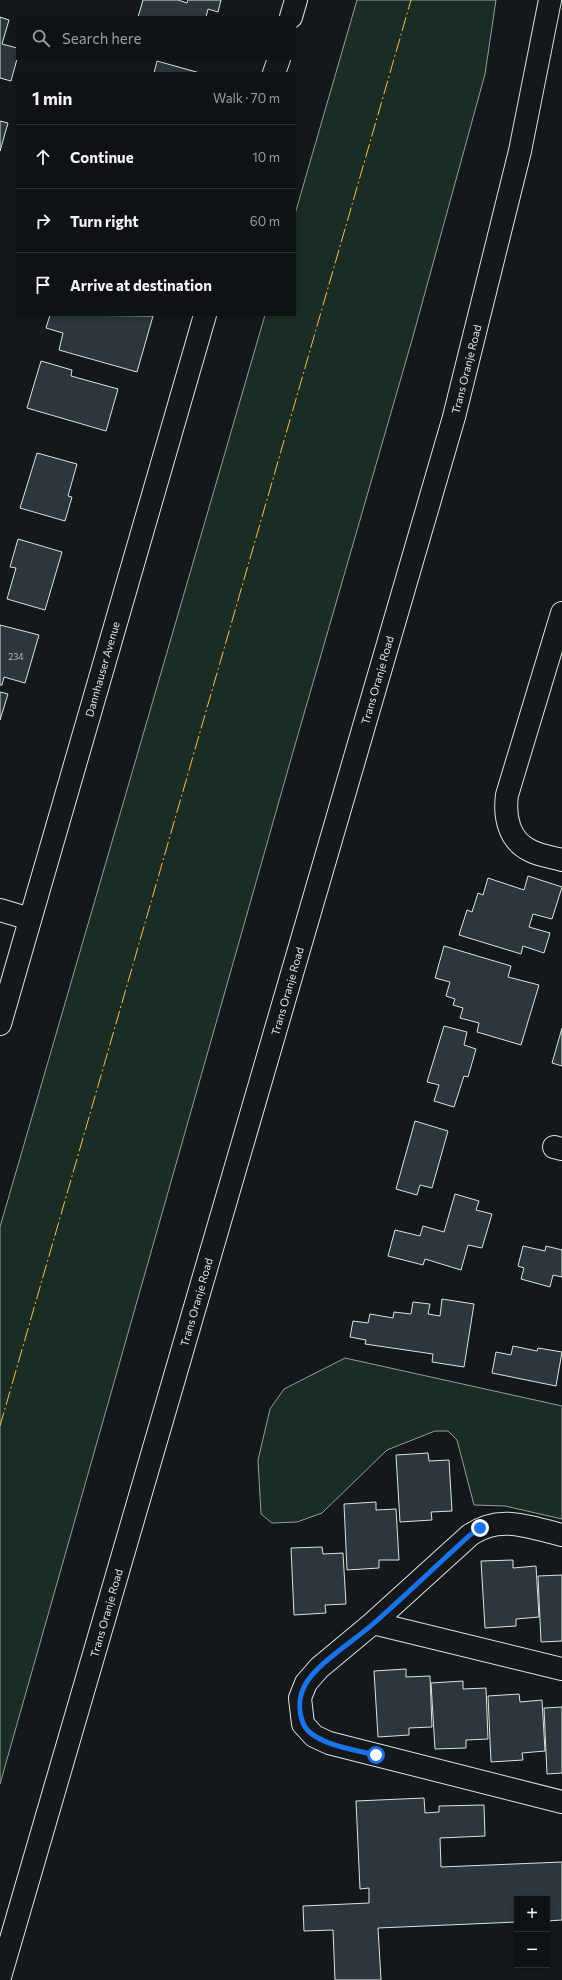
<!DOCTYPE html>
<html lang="en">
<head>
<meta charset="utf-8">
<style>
  :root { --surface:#0f1215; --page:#1d2022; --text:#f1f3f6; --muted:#9b9ea0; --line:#2f3234 }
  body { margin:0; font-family:Commissioner,sans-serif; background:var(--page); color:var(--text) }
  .controls { position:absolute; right:12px; bottom:12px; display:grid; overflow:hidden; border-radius:0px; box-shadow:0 2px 6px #0003 }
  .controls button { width:36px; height:36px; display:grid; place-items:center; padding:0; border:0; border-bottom:1px solid var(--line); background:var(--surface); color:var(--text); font:20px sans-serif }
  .stop { position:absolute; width:12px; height:12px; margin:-9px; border:3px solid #1a73e8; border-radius:50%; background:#fff }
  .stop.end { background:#1a73e8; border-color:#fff; box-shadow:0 1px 4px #0008 }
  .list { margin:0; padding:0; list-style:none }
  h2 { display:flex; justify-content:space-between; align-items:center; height:52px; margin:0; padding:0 16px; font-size:17px }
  h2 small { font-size:13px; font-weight:400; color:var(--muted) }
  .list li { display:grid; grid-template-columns:26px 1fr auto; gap:12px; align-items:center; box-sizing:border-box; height:64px; padding:0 16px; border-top:1px solid var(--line) }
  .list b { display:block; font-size:15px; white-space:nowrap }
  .list em { font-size:13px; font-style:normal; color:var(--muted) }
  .icon { flex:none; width:22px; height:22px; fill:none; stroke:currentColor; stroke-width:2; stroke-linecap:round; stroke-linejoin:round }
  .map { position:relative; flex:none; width:562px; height:1980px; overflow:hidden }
  .search { position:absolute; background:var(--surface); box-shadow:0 2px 6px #0003; left:16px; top:16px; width:280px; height:44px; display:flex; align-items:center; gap:10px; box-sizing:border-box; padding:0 14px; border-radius:0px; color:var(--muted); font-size:15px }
  .panel { position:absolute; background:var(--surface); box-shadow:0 2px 6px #0003; left:16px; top:72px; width:280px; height:244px; border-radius:0px }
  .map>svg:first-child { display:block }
  .green { fill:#1a2d24; stroke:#939e99 }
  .building { fill:#2c363c; stroke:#d8e6dc }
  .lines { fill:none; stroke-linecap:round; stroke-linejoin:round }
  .minor-casing { stroke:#d8e6dc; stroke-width:24 }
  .major-casing { stroke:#d8e6dc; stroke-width:24 }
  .minor { stroke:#14181c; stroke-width:22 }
  .major { stroke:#14181c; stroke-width:22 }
  .power { stroke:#ffb74d; stroke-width:1; stroke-dasharray:14 3 2 3; stroke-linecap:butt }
  .route { stroke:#1a73e8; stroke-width:5 }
  .labels { text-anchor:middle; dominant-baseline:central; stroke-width:3; stroke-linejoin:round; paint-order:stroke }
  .number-label { font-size:9px; fill:#adbab4 }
  .street-label { font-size:11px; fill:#d8e6dc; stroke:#14181c }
</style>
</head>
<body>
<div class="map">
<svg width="562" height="1980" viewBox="0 0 562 1980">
  <rect width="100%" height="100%" fill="#14181c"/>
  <!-- green -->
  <path class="green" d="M357 0H496L485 74 412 340 293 752 0 1784V1227L265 315H295V214Z
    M345 1358 562 1406V1519L505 1506 474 1505 457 1440 448 1431H435L387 1450 322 1513 297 1522 272 1523 261 1514 258 1460 270 1409 284 1389Z"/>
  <!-- building -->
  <path class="building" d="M143 0H178L187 3 188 0H221L218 12 208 9 206 17H138Z
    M0 17 9 20 2 44 17 48V59L11 81 0 78Z
    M157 61 200 73H154Z
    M0 121 8 123 0 151Z
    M50 315 153 316 137 372 59 350 63 333 46 328Z
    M41 361 72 370 71 376 118 389 106 431 27 408Z
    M37 453 77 464 68 496 72 497 65 521 20 508Z
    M18 539 62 552 45 610 7 599 16 568 10 567Z
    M0 625 39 635 25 683 4 677 2 685H0Z
    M0 692 8 694 0 720Z
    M528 876 562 887 552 919 533 914 529 927 550 933 544 953 523 946 521 954 459 935 467 910 472 912 478 893 483 895 488 878 524 890Z
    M444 946 511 966 508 977 539 985 521 1045 477 1032 479 1023 460 1018 463 1008 453 1005 455 999 446 996 450 982 435 978Z
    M444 1026 467 1032 464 1045 476 1049 468 1077 464 1076 454 1107 434 1101 439 1085 427 1082Z
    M562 1028V1066L552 1063Z
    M415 1121 448 1131 432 1188 420 1185 417 1195 396 1189Z
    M455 1194 479 1201 476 1210 492 1214 482 1248 468 1245 461 1270 425 1259 423 1265 388 1256 395 1230 420 1236 423 1226 444 1232Z
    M523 1246 545 1251 546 1246 562 1250V1277L553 1275 550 1287 521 1279 524 1268 518 1266Z
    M442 1299 474 1304 464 1367 432 1362 433 1354 365 1344 366 1340 350 1337 353 1321 368 1323 370 1314 393 1318 394 1312 411 1314 413 1302 430 1304 428 1314 440 1316Z
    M513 1346 537 1351 538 1348 562 1352 556 1386 492 1373 496 1352 511 1355Z
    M428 1453 429 1461 449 1460 452 1511 431 1512 432 1520 400 1522 396 1455Z
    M376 1502V1510L396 1509 399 1560H379V1568L347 1570 344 1504Z
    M322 1547 323 1554 343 1553 346 1604 325 1605 326 1613 294 1615 291 1548Z
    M513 1560V1568L536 1566 539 1617 516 1619V1626L485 1628 481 1561Z
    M562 1575V1641L541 1642 538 1576Z
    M406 1669V1677L430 1676 432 1727 409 1728V1735L378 1737 374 1671Z
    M463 1681V1689L486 1688 488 1739 466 1740V1748L435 1749 431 1683Z
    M519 1694 520 1702 542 1700 545 1751 522 1753 523 1760 491 1762 488 1696Z
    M562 1707V1773L547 1774 544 1708Z
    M424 1798 425 1813 439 1812V1806L484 1805 485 1836 440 1838 441 1867 562 1862V1920L547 1921V1899H517V1922L378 1928 381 1980H335L333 1930 304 1931 303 1906 369 1903V1888L360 1889 356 1801Z"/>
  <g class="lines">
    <!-- minor casing -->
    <g class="minor-casing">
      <path id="minor" d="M291 17 296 0
        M274 73 279 59
        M562 613 507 795C504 817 509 841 531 851 541 856 552 857 562 860
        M0 910 30 919
        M0 1024 205 315
        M554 1147 562 1149
        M562 1535C529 1527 500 1514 470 1535L373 1623 319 1668 306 1683 300 1698 303 1724 314 1736 329 1743 562 1802
        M373 1623 562 1669"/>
    </g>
    <!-- major casing -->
    <g class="major-casing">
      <path id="major" d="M0 1977 454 417 520 151 550 0"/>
    </g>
    <!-- minor -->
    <use href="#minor" class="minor"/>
    <!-- major -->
    <use href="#major" class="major"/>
    <!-- power -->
    <path class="power" d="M0 1426 411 0"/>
  </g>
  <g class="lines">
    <!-- route -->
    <path class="route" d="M376 1755C356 1750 311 1744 303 1723 298 1710 299 1696 305 1685 316 1664 355 1640 373 1624 406 1595 438 1564 470 1535L480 1528"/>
  </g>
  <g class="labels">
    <!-- number labels -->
    <g class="number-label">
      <text x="16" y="656">234</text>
    </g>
    <!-- street labels -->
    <g class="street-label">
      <text transform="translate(466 369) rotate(-76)">Trans Oranje Road</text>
      <text transform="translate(102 669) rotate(-74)">Dannhauser Avenue</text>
      <text transform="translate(377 680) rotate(-74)">Trans Oranje Road</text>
      <text transform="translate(287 991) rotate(-74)">Trans Oranje Road</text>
      <text transform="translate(196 1302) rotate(-74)">Trans Oranje Road</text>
      <text transform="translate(106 1613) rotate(-74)">Trans Oranje Road</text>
    </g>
  </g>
</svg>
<div class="controls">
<button>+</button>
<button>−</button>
</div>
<div class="stop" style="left:376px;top:1755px"></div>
<div class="stop end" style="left:480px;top:1528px"></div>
<div class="search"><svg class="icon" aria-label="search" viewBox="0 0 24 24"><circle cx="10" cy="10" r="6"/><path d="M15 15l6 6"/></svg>Search here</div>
<section class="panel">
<h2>1 min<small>Walk · 70 m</small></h2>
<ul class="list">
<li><svg class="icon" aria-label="ahead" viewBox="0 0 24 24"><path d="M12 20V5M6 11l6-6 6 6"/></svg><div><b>Continue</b></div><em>10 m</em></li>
<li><svg class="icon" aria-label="right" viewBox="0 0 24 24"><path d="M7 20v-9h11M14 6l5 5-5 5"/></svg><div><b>Turn right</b></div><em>60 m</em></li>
<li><svg class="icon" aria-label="arrive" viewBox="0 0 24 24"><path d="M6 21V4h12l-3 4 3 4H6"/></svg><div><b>Arrive at destination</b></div></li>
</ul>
</section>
</div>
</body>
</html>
